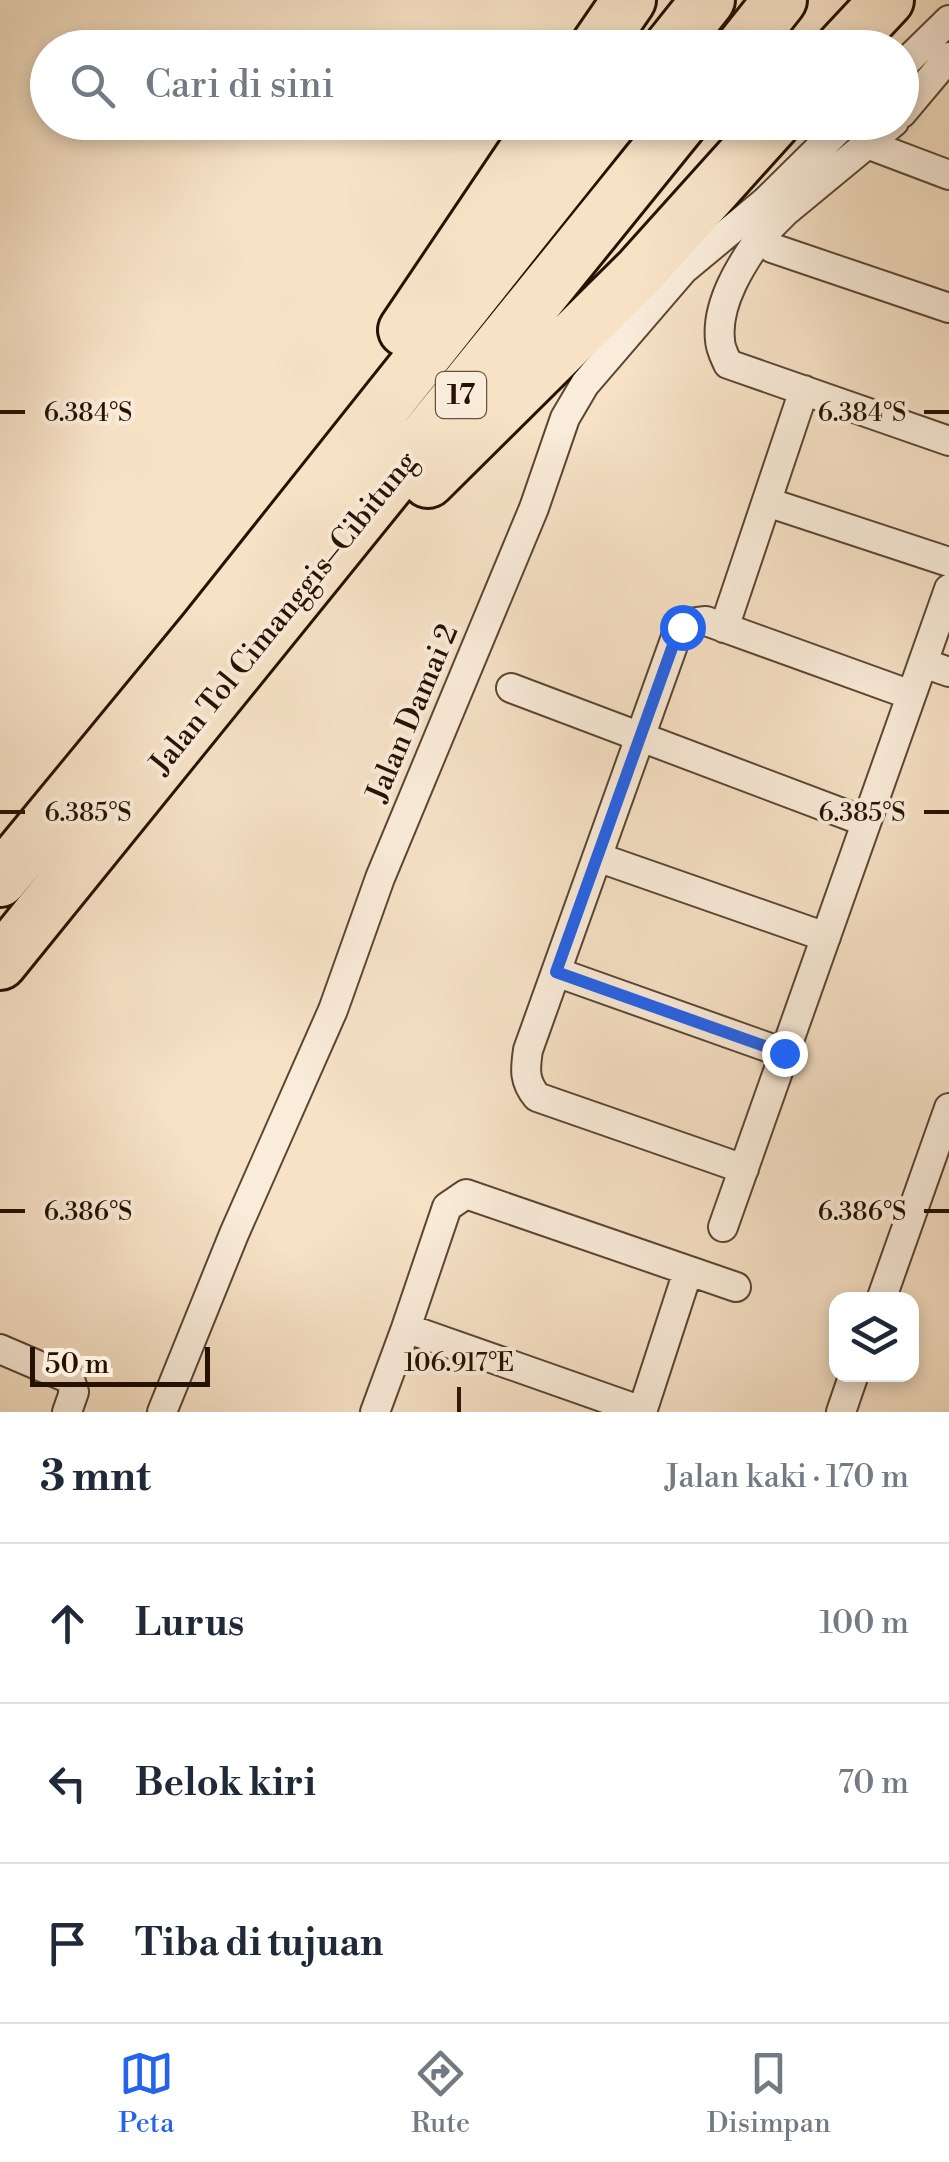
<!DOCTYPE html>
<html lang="id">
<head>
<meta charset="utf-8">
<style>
  :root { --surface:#fff; --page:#f6f6f7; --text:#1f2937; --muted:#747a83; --line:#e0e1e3; --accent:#2563eb }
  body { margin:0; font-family:"Libre Bodoni",serif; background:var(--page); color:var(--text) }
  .controls { position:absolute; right:30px; bottom:30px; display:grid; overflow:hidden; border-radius:20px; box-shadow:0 5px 15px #0003 }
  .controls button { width:90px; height:90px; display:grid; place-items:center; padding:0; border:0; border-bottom:2px solid var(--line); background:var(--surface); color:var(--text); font:50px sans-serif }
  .scale { position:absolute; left:30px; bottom:25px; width:180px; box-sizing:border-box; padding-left:10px; border:5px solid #271102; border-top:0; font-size:28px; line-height:35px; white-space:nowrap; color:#271102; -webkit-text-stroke:8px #faecda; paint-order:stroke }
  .stop { position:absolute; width:30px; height:30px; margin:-22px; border:8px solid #2563eb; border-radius:50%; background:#fff }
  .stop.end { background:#2563eb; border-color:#fff; box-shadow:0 2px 10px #0008 }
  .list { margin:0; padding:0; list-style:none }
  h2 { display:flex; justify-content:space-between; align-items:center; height:130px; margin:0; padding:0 40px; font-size:42px }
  h2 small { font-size:32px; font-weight:400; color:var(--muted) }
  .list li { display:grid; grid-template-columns:65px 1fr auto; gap:30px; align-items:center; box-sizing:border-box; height:160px; padding:0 40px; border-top:2px solid var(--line) }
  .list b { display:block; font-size:38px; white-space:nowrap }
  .list em { font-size:32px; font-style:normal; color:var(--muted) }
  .icon { flex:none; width:55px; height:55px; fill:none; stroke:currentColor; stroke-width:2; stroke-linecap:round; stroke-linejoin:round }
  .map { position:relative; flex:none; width:949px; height:1412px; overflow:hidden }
  .search { position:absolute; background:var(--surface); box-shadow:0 5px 15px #0003; left:30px; right:30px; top:30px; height:110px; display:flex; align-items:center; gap:25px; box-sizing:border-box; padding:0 35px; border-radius:55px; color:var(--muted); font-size:38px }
  .sheet { height:610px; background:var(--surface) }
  nav { display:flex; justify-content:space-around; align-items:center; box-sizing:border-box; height:140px; border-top:2px solid var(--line); background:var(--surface); font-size:28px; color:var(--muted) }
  nav a { display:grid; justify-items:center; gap:5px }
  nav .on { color:var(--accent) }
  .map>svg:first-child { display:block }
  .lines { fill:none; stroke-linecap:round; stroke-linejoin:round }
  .minor-casing { stroke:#5b4533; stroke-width:32 }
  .motorway-casing { stroke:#271102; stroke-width:58 }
  .minor { stroke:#faecda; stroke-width:28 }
  .motorway { stroke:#f7e2c6; stroke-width:52 }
  .route { stroke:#2563eb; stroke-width:12 }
  .ticks { fill:none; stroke:#271102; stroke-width:4 }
  .labels { text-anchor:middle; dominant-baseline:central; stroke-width:8; stroke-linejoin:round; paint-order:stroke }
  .shield { fill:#faecda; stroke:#665343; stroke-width:2.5 }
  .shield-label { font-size:28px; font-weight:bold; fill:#271102 }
  .street-label { font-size:30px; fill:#271102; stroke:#faecda }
  .ticks-label { font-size:25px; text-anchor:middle; fill:#271102; stroke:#faecda; stroke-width:8; stroke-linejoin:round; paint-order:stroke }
</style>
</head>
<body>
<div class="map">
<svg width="949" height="1412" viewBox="0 0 949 1412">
  <rect width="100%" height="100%" fill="#f7e2c6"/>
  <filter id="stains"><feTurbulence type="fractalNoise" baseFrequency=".002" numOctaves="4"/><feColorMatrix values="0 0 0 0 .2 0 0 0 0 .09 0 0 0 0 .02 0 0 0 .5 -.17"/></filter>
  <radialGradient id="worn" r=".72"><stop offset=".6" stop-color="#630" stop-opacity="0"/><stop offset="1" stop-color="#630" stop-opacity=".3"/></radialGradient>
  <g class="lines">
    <!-- minor casing -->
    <g class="minor-casing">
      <path id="minor" d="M902 66 949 20
        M902 113 949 57
        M894 122 785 212 762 235 772 248 949 308
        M867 144 949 175
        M762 235C742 263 716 303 720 340 720 348 725 357 728 364L949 441
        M767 502 949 562
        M724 628 804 390
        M923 663 949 672
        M511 688 866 822
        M597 857 826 937
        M556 972 784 1053
        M744 1169 537 1097C524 1081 525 1070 528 1050L677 634 690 623 706 621 911 695
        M723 1227 949 589
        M881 1300 949 1108
        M0 1349 70 1379 74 1392 67 1412
        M642 1411 406 1328 447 1207 466 1194 736 1287
        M162 1412 234 1234 333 1010 380 878 534 508 565 418 585 384 683 270 766 201 846 122
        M375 1412 406 1328
        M642 1412 688 1271
        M841 1412 854 1374"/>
    </g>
    <!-- motorway casing -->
    <g class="motorway-casing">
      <path id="motorway" d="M596 48 629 0
        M670 48 708 0
        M742 48 780 0
        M842 48 887 0
        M405 330 545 122
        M428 481 641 270 774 122
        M0 880 205 631 610 122
        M0 963 681 122"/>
    </g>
    <!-- minor -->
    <use href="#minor" class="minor"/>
    <!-- motorway -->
    <use href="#motorway" class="motorway"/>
  </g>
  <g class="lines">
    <!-- route -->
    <path class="route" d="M682 627 677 634 556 972 784 1053"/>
  </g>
  <!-- ticks -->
  <path class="ticks" d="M0 412H25M924 412H949M0 812H25M924 812H949M0 1211H25M924 1211H949M459 1387V1412"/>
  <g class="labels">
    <!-- shield labels -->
    <rect class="shield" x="436" y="372" width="50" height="46" rx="8"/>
    <g class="shield-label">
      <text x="461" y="395">17</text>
    </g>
    <!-- street labels -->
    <g class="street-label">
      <text transform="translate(284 613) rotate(-51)">Jalan Tol Cimanggis–Cibitung</text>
      <text transform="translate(413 713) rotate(-67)">Jalan Damai 2</text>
    </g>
  </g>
  <g class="ticks-label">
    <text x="88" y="421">6.384°S</text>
    <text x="862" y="421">6.384°S</text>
    <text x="88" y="821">6.385°S</text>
    <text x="862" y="821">6.385°S</text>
    <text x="88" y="1220">6.386°S</text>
    <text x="862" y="1220">6.386°S</text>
    <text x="459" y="1371">106.917°E</text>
  </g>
  <rect width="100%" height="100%" filter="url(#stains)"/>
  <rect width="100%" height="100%" fill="url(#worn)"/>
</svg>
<div class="controls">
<button><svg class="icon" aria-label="layers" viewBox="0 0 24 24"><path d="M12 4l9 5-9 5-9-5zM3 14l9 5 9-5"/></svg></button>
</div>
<div class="scale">50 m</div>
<div class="stop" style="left:682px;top:627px"></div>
<div class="stop end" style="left:784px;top:1053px"></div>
<div class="search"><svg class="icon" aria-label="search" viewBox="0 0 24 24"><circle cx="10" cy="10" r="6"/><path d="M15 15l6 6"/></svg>Cari di sini</div>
</div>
<section class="sheet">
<h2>3 mnt<small>Jalan kaki · 170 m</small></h2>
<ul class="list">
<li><svg class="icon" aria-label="ahead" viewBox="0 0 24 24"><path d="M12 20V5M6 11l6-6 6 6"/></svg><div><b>Lurus</b></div><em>100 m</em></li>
<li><svg class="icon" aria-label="left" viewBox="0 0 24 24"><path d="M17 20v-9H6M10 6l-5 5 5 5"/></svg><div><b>Belok kiri</b></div><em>70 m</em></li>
<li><svg class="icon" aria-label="arrive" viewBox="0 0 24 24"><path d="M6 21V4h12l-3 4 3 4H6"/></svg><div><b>Tiba di tujuan</b></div></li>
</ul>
</section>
<nav>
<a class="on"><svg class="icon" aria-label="map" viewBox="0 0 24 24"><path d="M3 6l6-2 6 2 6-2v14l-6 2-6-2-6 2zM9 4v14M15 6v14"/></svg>Peta</a>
<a><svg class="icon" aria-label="directions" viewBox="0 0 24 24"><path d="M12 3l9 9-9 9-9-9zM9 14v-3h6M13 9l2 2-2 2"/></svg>Rute</a>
<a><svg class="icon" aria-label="saved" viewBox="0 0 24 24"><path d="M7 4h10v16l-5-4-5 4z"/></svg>Disimpan</a>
</nav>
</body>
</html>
